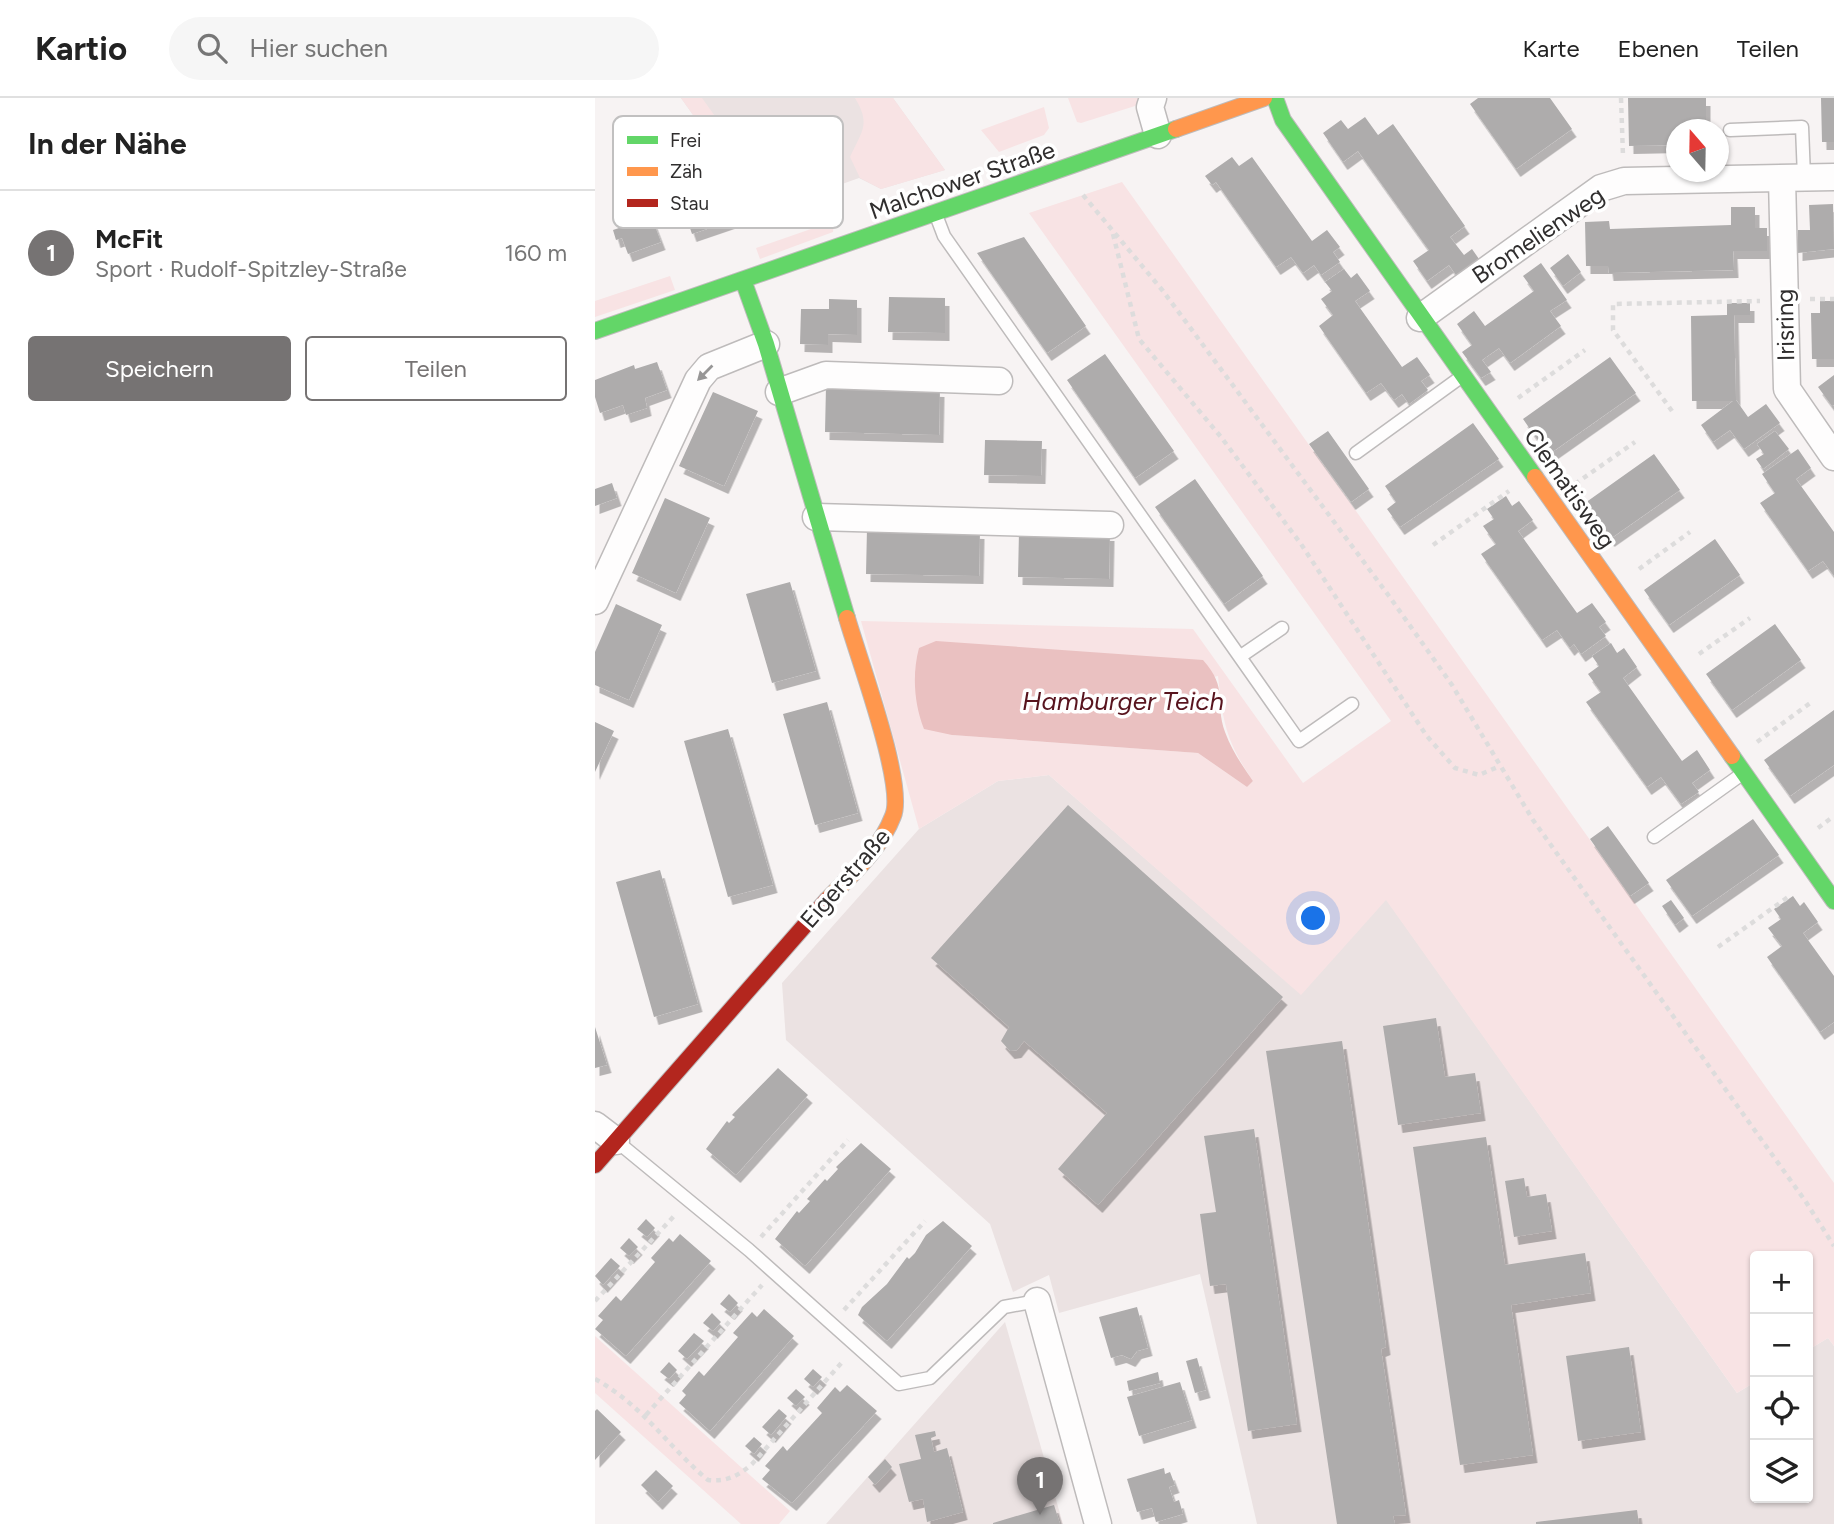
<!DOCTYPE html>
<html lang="de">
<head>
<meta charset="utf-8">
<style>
  :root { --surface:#fff; --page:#f6f6f6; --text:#222; --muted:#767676; --line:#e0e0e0; --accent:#767373 }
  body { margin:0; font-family:Figtree,sans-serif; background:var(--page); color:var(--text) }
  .controls { position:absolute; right:21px; bottom:21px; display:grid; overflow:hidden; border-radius:7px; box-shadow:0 2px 5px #0004 }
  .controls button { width:63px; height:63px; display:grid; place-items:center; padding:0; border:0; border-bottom:2px solid var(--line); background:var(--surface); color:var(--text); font:35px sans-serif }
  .compass { position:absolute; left:1071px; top:21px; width:63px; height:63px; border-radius:50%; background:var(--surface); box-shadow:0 2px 5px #0004; rotate:340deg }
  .you { position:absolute; left:719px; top:821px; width:24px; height:24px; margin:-18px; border:5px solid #fff; border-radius:50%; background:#1a73e8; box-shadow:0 0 0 10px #1a73e833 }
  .badge { display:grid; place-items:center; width:46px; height:46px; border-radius:50%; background:var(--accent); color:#fff; font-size:23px; font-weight:700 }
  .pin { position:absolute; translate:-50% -58px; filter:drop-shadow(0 2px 4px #0008) }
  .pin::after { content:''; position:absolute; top:37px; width:24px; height:21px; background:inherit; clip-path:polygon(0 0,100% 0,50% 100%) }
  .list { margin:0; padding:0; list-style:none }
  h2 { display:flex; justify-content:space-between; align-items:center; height:91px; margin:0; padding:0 28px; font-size:30px }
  h2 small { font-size:23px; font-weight:400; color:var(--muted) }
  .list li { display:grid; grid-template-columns:46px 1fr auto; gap:21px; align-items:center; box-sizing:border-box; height:126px; padding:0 28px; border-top:2px solid var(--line) }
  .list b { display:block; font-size:26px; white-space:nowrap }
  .list p { margin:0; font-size:23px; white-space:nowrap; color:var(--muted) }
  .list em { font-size:23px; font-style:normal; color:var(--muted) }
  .actions { display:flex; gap:14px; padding:21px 28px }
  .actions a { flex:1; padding:16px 0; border:2px solid var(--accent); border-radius:7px; text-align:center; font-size:24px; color:var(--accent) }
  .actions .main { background:var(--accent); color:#fff }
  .icon { flex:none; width:38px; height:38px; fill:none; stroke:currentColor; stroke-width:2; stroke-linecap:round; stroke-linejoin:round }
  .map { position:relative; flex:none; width:1239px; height:1426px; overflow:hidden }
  header { display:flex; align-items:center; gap:42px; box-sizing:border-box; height:98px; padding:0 35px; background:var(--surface); border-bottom:2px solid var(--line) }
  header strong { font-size:33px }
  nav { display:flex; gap:38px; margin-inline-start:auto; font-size:24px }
  .search { width:490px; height:63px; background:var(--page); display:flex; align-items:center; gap:18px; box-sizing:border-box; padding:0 24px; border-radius:38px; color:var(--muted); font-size:26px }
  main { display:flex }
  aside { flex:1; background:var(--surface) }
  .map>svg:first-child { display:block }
  .built { fill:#ebe2e2 }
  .green { fill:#f8e3e4; fill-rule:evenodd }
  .water { fill:#eac1c1 }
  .building { fill:#aeacac; filter:url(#shadow) }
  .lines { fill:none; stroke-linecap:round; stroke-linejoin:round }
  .lane-casing { stroke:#bebbbb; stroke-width:15 }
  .street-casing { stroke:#bebbbb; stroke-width:29 }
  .fast-casing { stroke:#bebbbb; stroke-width:18 }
  .slow-casing { stroke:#bebbbb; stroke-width:18 }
  .jam-casing { stroke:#bebbbb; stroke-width:18 }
  .path { stroke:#dddcdc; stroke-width:4.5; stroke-dasharray:5 5; stroke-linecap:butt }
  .lane { stroke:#fefdfd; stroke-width:12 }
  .street { stroke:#fefdfd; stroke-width:26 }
  .fast { stroke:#63d668; stroke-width:16 }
  .slow { stroke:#ff974d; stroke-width:16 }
  .jam { stroke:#b3261e; stroke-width:16 }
  .oneway { fill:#979696 }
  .labels { text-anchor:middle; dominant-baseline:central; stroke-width:7; stroke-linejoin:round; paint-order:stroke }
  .street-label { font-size:24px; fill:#302e2e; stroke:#fff }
  .water-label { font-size:26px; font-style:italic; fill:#58141e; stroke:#fff }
  .key { fill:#fff; stroke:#c1c0c0; stroke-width:2 }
  .key-label { font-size:19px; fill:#302e2e }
</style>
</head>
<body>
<header>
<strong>Kartio</strong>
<div class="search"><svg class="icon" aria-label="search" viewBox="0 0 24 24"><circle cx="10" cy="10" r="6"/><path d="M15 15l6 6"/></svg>Hier suchen</div>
<nav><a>Karte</a><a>Ebenen</a><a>Teilen</a></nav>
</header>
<main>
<aside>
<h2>In der Nähe<small></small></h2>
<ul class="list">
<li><span class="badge">1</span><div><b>McFit</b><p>Sport · Rudolf-Spitzley-Straße</p></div><em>160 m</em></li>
</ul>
<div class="actions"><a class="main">Speichern</a><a>Teilen</a></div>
</aside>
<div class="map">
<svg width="1239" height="1426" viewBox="0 0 1239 1426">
  <defs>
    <filter id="shadow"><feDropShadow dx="4.5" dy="8" stdDeviation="0" flood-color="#0004"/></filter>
  </defs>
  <rect width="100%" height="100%" fill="#f7f3f3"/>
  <!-- built -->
  <path class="built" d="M86 0H298L350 72 286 91 264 80 236 90 227 111 177 128Z
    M454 677 706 896 791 801 1142 1295 1160 1284V1400H1213V1252L1233 1240 1239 1248V1426H662L605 1176 464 1215 454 1177 418 1194 395 1126 191 942 187 885 324 731 403 683Z
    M410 1224 468 1426H231Z"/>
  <!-- green -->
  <path class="green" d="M86 0H107L175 95 220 79 232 82 236 90 227 111 177 128Z
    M260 0H298L350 72 286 91 265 80 255 59C267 33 276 26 260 0Z
    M473 0H546L540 8 486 25 482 24Z
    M449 9 454 30 449 37 404 54 386 32Z
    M382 75 384 84 285 117 278 111Z
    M527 84 1239 1085V1248L1233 1240 1213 1252V1158H1160V1284L1142 1295 791 802 706 897 454 677 403 683 324 731 266 523 598 531 708 685 796 623 434 115ZM623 578C628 625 631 643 658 683L652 689 603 655 357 637Z
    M239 123 238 134 165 161 161 150Z
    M75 178 80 192 0 219V203Z
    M0 1238 195 1413 184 1426H146L0 1295Z"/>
  <!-- water -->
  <path class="water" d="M341 543 608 562C634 591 619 603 630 634 637 653 647 667 658 683L652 689 603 655 357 637 329 631C319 606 317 576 324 550Z"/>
  <!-- building -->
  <path class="building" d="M883 0H955L977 31 921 71 875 6Z
    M1033 0H1111V32H1082V47L1034 48Z
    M1226 0H1239V44H1227Z
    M770 19 783 37 798 26 870 128 855 139 869 157 877 151 884 161 861 177 854 167 832 183 818 163 834 152 828 144 763 53 748 64 728 35 746 22 753 31Z
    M637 59 644 68 657 59 717 143 732 132 745 149 738 154 745 164 726 177 719 167 708 175 696 159 681 169 621 84 617 87 610 78Z
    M121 72 138 122 97 136 80 86Z
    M1238 106 1239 151 1203 155V132H1215L1214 107Z
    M1136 109H1160V130H1172V153H1138L1139 172 1014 175 1013 168H991L990 124 1014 123 1015 131 1136 127Z
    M53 110 66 144 33 156 27 140 21 142 18 132 24 130 21 122Z
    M429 139 491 228 452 255 382 155Z
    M973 156 986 174 968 188 955 170Z
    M946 165 972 202 955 213 966 228 915 265 904 250 887 262 896 274 886 280 867 254 877 247 862 226 879 213 890 228 939 193 928 178Z
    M749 171 756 180 762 175 775 193 760 203 807 269 822 259 835 277 826 283 833 292 814 306 807 296 799 302 786 285 771 295 724 228 738 217 726 201 737 193 730 184Z
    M294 199 350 200V235L293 234Z
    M234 201 262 202V237L233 236V247L205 246 206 211H234Z
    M1225 203H1239V261H1217L1216 215H1225Z
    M1132 205H1155V217H1139L1141 302 1153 319 1171 306 1185 325 1149 351 1135 332 1118 344 1106 327 1138 303H1097L1096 218 1132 217Z
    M510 256 579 353 540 380 472 282Z
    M1015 259 1041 295 953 357 928 321Z
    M62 264 72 292 50 300 52 310 31 317 28 307 5 315 0 299V282L39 267 40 271Z
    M1239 277V307L1237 308 1223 289Z
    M231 288 345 291 344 337 230 334Z
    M118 294 163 313 129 388 84 368Z
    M878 325 904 361 805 429 792 411 801 404 790 388Z
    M733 333 774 391 756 404 714 346Z
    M1180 333 1194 351 1168 371 1161 361 1169 356 1162 346Z
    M390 342 447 343 446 378 389 377Z
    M1203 351 1216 370 1201 381 1239 434V478L1228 463 1213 473 1165 405 1180 395 1167 376Z
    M1059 356 1085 392 1015 441 990 405Z
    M600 381 668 478 629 506 560 409Z
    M17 385 22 400 0 408V391Z
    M911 398 917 408 924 403 938 422 923 433 982 515 997 505 1011 524 1004 529 1011 538 986 556 979 546 975 550 962 532 947 542 886 456 901 446 888 428 899 421 892 411Z
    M70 400 115 420 81 495 37 475Z
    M272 430 385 433 384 478 271 476Z
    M424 433 515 435 514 481 423 479Z
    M1120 441 1145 477 1074 527 1049 492Z
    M195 484 221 573 177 585 151 496Z
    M21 506 67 527 34 602 0 587V554Z
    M1180 526 1206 562 1137 612 1111 576Z
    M1016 545 1022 555 1029 550 1042 569 1028 580 1087 663 1102 652 1115 672 1097 685 1104 694 1086 706 1066 679 1052 689 991 604 1006 594 993 576 1004 568 997 558Z
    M232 604 263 715 220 727 188 616Z
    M1239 612V667L1195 698 1169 662Z
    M0 624 19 633 0 674Z
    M133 631 178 787 133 799 89 643Z
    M473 707 688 899 503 1107 463 1071 512 1015 429 943 422 952 415 953 406 943 414 929 336 860Z
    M1158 721 1184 757 1097 818 1071 782Z
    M1013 728 1054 785 1035 798 995 741Z
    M65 772 103 906 59 919 21 784Z
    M1198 798 1205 808 1209 804 1223 824 1208 835 1239 878V924L1225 934 1172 859 1187 848 1173 830 1186 821 1179 811Z
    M1076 802 1089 820 1080 827 1067 808Z
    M841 920 850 979 880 975 886 1015 803 1027 788 928Z
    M0 929 12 967 0 970Z
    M747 943 791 1249 786 1251 811 1417 798 1418 800 1426H742L671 953Z
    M183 970 213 997 141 1077 111 1051 132 1023 134 1025 140 1019 137 1017Z
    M659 1031 702 1326 653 1333 631 1186 615 1188 605 1116 621 1114 609 1038Z
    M891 1039 910 1167 990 1155 996 1195 916 1207 938 1357 865 1367 818 1049Z
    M266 1045 296 1071 210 1168 180 1141 202 1113 204 1115 215 1103 212 1101 230 1081 232 1083 243 1071 241 1069Z
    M929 1080 932 1099 951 1096 957 1133 919 1139 910 1083Z
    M51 1121 60 1130 52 1139 42 1131Z
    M348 1123 377 1148 292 1243 263 1217 267 1209 292 1186 312 1159 314 1161 320 1155 331 1137Z
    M85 1136 116 1163 31 1258 0 1231 8 1222 3 1218 21 1198 26 1203 60 1164 56 1160 74 1140 78 1144Z
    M34 1140 43 1149 34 1158 25 1150Z
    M16 1160 25 1168 8 1187 0 1178Z
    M134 1196 143 1205 135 1214 125 1206Z
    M542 1209 553 1250 542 1253 536 1261 527 1257 516 1260 504 1219Z
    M169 1211 199 1238 115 1333 84 1305 91 1297 87 1293 104 1273 109 1278 143 1239 138 1235 157 1214 162 1219Z
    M117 1215 126 1224 118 1233 108 1225Z
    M99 1235 109 1243 92 1261 83 1253Z
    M1034 1249 1046 1334 983 1343 971 1258Z
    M602 1260 611 1292 600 1295 591 1263Z
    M74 1264 82 1272 74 1281 65 1274Z
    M218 1271 227 1279 218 1289 209 1281Z
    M563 1274 565 1285 534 1293 532 1283Z
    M585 1284 597 1322 544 1338 532 1299Z
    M252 1287 282 1313 197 1405 167 1381 175 1372 170 1368 188 1348 192 1353 227 1315 222 1310 240 1289 245 1294Z
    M201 1291 210 1299 201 1308 192 1300Z
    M2 1311 26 1334 0 1362V1313Z
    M184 1311 192 1318 176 1337 167 1329Z
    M340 1333 341 1338 336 1340 339 1354 352 1350 368 1414 332 1424 328 1401 314 1404 304 1366 326 1361 320 1337Z
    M159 1339 167 1346 159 1356 150 1348Z
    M290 1361 297 1369 280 1387 273 1379Z
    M569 1370 570 1376 575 1374 580 1387 574 1389 579 1404 584 1402 588 1416 561 1424 557 1410 542 1414 532 1381Z
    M61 1372 78 1388 63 1404 46 1387Z
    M459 1407 465 1426H398V1425Z
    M1042 1412 1044 1426H941V1424Z"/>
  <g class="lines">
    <!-- lane casing -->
    <g class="lane-casing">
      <path id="lane" d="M1135 32 1207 29 1209 79
        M341 117 349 138 704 643 757 606
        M761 355 866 279
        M646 558 687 530
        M1059 739 1147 676
        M25 1046 154 1152 304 1286 335 1280 409 1209 442 1203"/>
    </g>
    <!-- street casing -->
    <g class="street-casing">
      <path id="street" d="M558 0 555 9 563 37
        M1187 80 1192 291 1239 359
        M825 220 1006 90 1029 83 1239 79
        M184 294 231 277 404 283
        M221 419 515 427
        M0 503 103 282 114 269 171 246
        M0 1027 21 1043
        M442 1203 503 1426"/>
    </g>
    <!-- fast casing -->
    <g class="fast-casing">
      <path id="fast" d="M680 0 688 22 940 379
        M148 182 171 246 252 520
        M0 233 581 31
        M1137 658 1239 803"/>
    </g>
    <!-- slow casing -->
    <g class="slow-casing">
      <path id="slow" d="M581 31 669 0
        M940 379 1137 658
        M232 802C257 776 285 752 298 718 311 687 263 559 252 520"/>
    </g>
    <!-- jam casing -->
    <g class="jam-casing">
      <path id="jam" d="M0 1067 232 802"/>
    </g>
    <!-- path -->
    <path class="path" d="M1026 0 1028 58
      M488 97 568 193 794 498 857 587 938 722 1211 1104 1239 1148
      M518 136 544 241 626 339 706 446 831 637 860 670 884 677 905 668
      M1215 201H1239
      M923 300 990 252
      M1077 313 1018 232V206L1165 203
      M980 386 1040 344
      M838 447 914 393
      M1044 471 1095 434
      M1104 556 1155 520
      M1162 644 1218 603
      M1223 730 1239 718
      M1123 849 1196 797
      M166 1139 253 1042
      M0 1203 80 1117
      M249 1212 330 1123
      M0 1281C49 1308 72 1348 113 1382 132 1384 143 1378 157 1366L249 1262
      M51 1317 167 1187"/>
    <!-- lane -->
    <use href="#lane" class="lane"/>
    <!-- street -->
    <use href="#street" class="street"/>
    <!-- fast -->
    <use href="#fast" class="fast"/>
    <!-- slow -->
    <use href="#slow" class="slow"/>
    <!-- jam -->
    <use href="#jam" class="jam"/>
  </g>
  <!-- one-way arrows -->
  <defs><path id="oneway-solid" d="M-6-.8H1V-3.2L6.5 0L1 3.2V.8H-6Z" transform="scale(1.75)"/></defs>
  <use class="oneway" href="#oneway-solid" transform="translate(110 275) rotate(135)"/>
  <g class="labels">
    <!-- street labels -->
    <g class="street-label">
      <text transform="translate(367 82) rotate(-19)">Malchower Straße</text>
      <text transform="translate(943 137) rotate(-34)">Bromelienweg</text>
      <text transform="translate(1190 227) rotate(-91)">Irisring</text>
      <text transform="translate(975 390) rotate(55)">Clematisweg</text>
      <text transform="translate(250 780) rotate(-49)">Eigerstraße</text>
    </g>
    <!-- water labels -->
    <g class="water-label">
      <text x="528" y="603">Hamburger Teich</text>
    </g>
  </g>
  <!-- legend -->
  <rect x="18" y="18" width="230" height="112" rx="10" class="key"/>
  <rect x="32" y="38" width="31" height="8" fill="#63d668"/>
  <rect x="32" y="69" width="31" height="9" fill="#ff974d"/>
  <rect x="32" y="101" width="31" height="8" fill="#b3261e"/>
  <g class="key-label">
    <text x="75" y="49">Frei</text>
    <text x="75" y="80">Zäh</text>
    <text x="75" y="112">Stau</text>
  </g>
</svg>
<div class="controls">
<button>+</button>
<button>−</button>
<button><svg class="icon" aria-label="locate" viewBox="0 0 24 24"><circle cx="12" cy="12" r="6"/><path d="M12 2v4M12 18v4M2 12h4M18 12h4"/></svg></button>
<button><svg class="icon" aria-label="layers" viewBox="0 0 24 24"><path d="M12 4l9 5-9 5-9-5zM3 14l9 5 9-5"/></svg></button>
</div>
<svg class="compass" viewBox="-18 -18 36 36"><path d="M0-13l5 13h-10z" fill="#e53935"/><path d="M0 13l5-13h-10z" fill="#767676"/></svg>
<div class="you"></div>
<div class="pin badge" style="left:445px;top:1417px">1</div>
</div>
</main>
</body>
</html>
